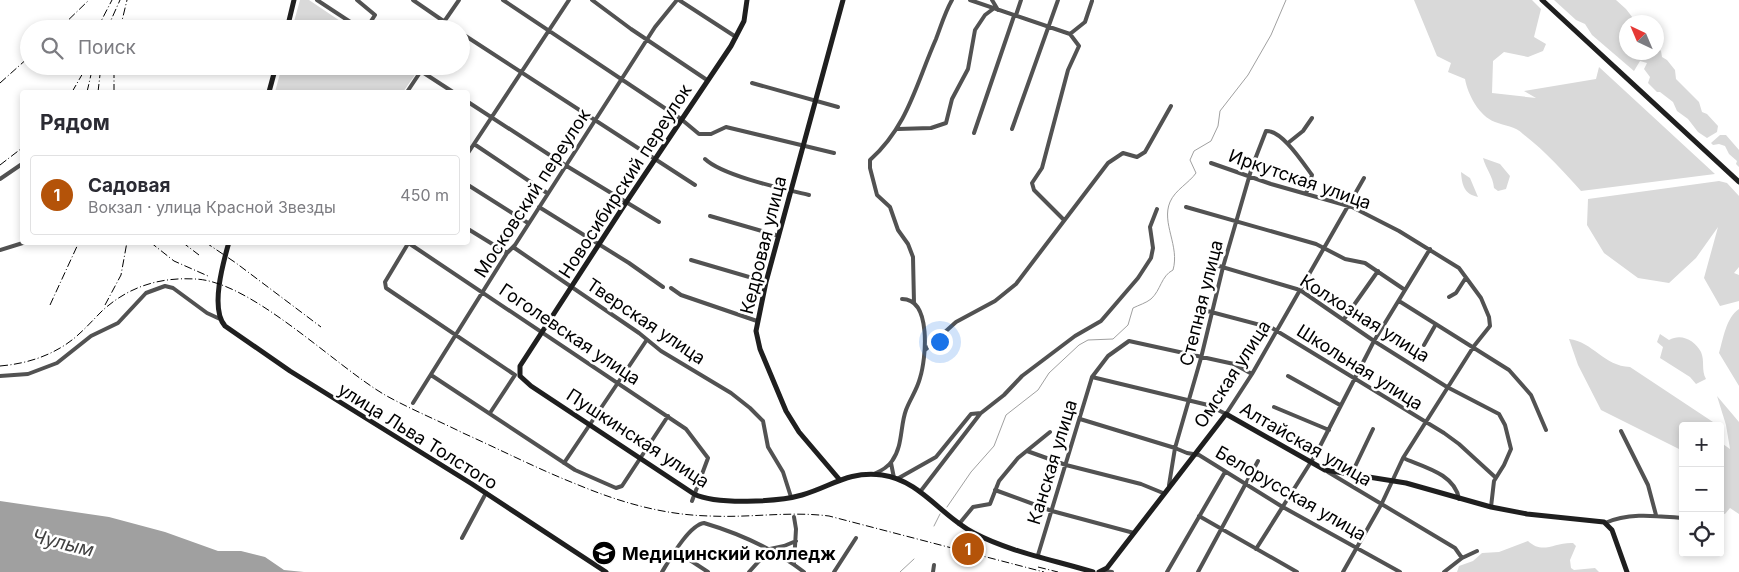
<!DOCTYPE html>
<html lang="ru">
<head>
<meta charset="utf-8">
<style>
  :root { --surface:#fff; --page:#f7f7f7; --text:#2b2b33; --muted:#7c7c81; --line:#e1e1e2; --accent:#b45309 }
  body { margin:0; font-family:Inter,sans-serif; background:var(--page); color:var(--text) }
  .controls { position:absolute; right:15px; bottom:15px; display:grid; overflow:hidden; border-radius:5px; box-shadow:0 2px 8px #0003 }
  .controls button { width:45px; height:45px; display:grid; place-items:center; padding:0; border:0; border-bottom:1px solid var(--line); background:var(--surface); color:var(--text); font:25px sans-serif }
  .compass { position:absolute; left:1619px; top:15px; width:45px; height:45px; border-radius:50%; background:var(--surface); box-shadow:0 2px 8px #0003; rotate:316deg }
  .you { position:absolute; left:939px; top:341px; width:18px; height:18px; margin:-12px; border:4px solid #fff; border-radius:50%; background:#1a73e8; box-shadow:0 0 0 8px #1a73e833 }
  .badge { display:grid; place-items:center; width:32px; height:32px; border-radius:50%; background:var(--accent); color:#fff; font-size:16px; font-weight:700 }
  .pin { position:absolute; translate:-50% -50%; border:2px solid #fff; box-shadow:0 1px 5px #0006 }
  .list { margin:0; padding:0; list-style:none }
  h2 { display:flex; justify-content:space-between; align-items:center; height:65px; margin:0; padding:0 20px; font-size:21px }
  h2 small { font-size:16px; font-weight:400; color:var(--muted) }
  .list li { display:grid; grid-template-columns:32px 1fr auto; gap:15px; align-items:center; box-sizing:border-box; height:80px; margin:0 10px 10px; padding:0 10px; border:1px solid var(--line); border-radius:5px }
  .list b { display:block; font-size:19px; white-space:nowrap }
  .list p { margin:0; font-size:16px; white-space:nowrap; color:var(--muted) }
  .list em { font-size:16px; font-style:normal; color:var(--muted) }
  .icon { flex:none; width:28px; height:28px; fill:none; stroke:currentColor; stroke-width:2; stroke-linecap:round; stroke-linejoin:round }
  .map { position:relative; flex:none; width:1739px; height:572px; overflow:hidden }
  .search { position:absolute; background:var(--surface); box-shadow:0 2px 8px #0003; left:20px; top:20px; width:450px; height:55px; display:flex; align-items:center; gap:12px; box-sizing:border-box; padding:0 18px; border-radius:28px; color:var(--muted); font-size:19px }
  .panel { position:absolute; background:var(--surface); box-shadow:0 2px 8px #0003; left:20px; top:90px; width:450px; height:155px; border-radius:5px }
  .map>svg:first-child { display:block }
  .green { fill:#d9d9d9 }
  .water { fill:#a0a0a0 }
  .lines { fill:none; stroke-linecap:round; stroke-linejoin:round }
  .stream { stroke:#a0a0a0; stroke-width:1 }
  .street { stroke:#525252; stroke-width:4 }
  .secondary { stroke:#1f1f1f; stroke-width:5 }
  .rail { stroke:#000; stroke-width:1; stroke-dasharray:8 2.5 1 2.5; stroke-linecap:butt }
  .labels { text-anchor:middle; dominant-baseline:central; stroke-width:5; stroke-linejoin:round; paint-order:stroke }
  .street-label { font-size:18px; fill:#000; stroke:#fff }
  .poi-label { font-size:18px; font-weight:bold; fill:#000; stroke:#fff; text-anchor:start }
  .water-label { font-size:19px; font-style:italic; fill:#414141; stroke:#fff }
</style>
</head>
<body>
<div class="map">
<svg width="1739" height="572" viewBox="0 0 1739 572">
  <rect width="100%" height="100%" fill="#fff"/>
  <!-- green -->
  <path class="green" d="M300 0H309L352 29H292Z
    M1414 0H1532L1541 9 1534 37 1546 44 1543 51 1528 57 1504 52 1493 61 1492 93 1536 98 1524 91 1596 79 1599 67 1715 174 1581 191C1563 171 1545 151 1523 134 1515 126 1505 126 1495 122 1479 116 1468 95 1465 79L1448 72 1451 63 1437 56Z
    M1554 0H1616L1626 9 1636 22H1626V52H1656L1657 47 1661 51 1662 57 1667 60 1675 70 1676 79 1699 102 1702 112 1707 114 1718 126 1717 132 1707 138 1698 132 1688 119 1677 111 1673 102 1660 92H1657L1648 83 1650 77 1644 69 1647 63 1640 61 1634 71 1592 35 1585 24 1576 20Z
    M282 66H408L417 72 403 92H275Z
    M1720 135H1726L1739 150V167L1736 164 1737 161 1729 154 1725 146 1719 144 1713 145 1711 143Z
    M1483 158 1500 164 1510 176 1506 189 1498 191 1494 188C1493 176 1486 169 1483 158Z
    M1461 172 1470 178 1478 197C1464 194 1462 185 1461 172Z
    M1719 181 1727 183 1739 196V267L1734 273 1739 275V301L1720 306 1704 278 1718 227 1696 258 1669 283 1638 278 1604 253 1587 225 1588 199Z
    M1739 309V391V386L1719 353C1723 340 1726 317 1739 309Z
    M1660 334 1669 340C1682 333 1695 341 1701 352 1705 361 1701 370 1706 379L1696 384 1690 377 1660 358 1663 347 1657 342Z
    M1569 339C1593 342 1604 366 1630 367L1713 422 1711 426H1683V451L1601 410 1578 365Z
    M1717 396 1739 422V514L1730 508 1725 514 1720 513V442L1730 449 1726 425Z
    M1528 541C1543 555 1554 542 1573 543L1576 546 1570 560 1571 568 1574 570 1595 568 1599 572H1457L1459 566 1473 561 1482 553 1499 552Z"/>
  <!-- water -->
  <path class="water" d="M0 501 109 517 165 532 218 551H241L265 557 284 570 304 572H0Z"/>
  <g class="lines">
    <!-- stream -->
    <path class="stream" d="M947 507 971 472 994 446 1006 415 1038 390 1049 373 1079 345 1088 340 1113 339 1128 325 1133 308C1139 305 1146 303 1151 299 1161 290 1161 276 1173 270 1180 246 1161 223 1170 202 1175 190 1189 183 1196 173L1190 160 1194 151 1211 141 1218 126 1220 111 1248 75 1271 35 1286 0
      M934 526 940 514
      M900 572 914 559"/>
    <!-- street -->
    <path class="street" d="M317 0 361 29
      M357 0 375 15 366 29
      M413 0 455 29
      M503 0 681 119 699 134H711L726 127 834 153
      M592 0 631 29 707 80
      M679 0 736 37
      M970 0 1070 34
      M992 0 998 10
      M1016 15 1021 0
      M439 29 459 0
      M461 33 695 185
      M413 66 453 92
      M752 83 838 107
      M407 92 421 71
      M468 102 565 165 659 222
      M898 129 931 128 946 123 952 99 968 69 975 30 985 15 993 9
      M1012 129 1058 0
      M974 133 1014 16
      M1288 143 1303 131 1312 118
      M474 144 547 193
      M468 153 569 0
      M705 159C723 176 784 189 809 195
      M1211 163 1271 184 1352 207 1399 231 1459 268 1481 298 1489 317 1490 326 1474 346 1403 458 1382 503 1343 572
      M0 179 22 164
      M468 185 528 223
      M539 207 629 263 663 287
      M1186 207 1316 244 1345 259 1365 263 1405 290
      M710 216 779 236
      M1064 220 1034 190 1032 183 1042 168 1068 70 1079 46 1070 34 1085 22 1092 1
      M468 229 507 253
      M407 242 686 429 708 458 692 501
      M409 242 385 282 386 288 515 375
      M513 247 639 333 661 351 731 393 750 408 763 421 768 447 783 472 791 497
      M0 250 26 242
      M691 260 766 282
      M1212 264 1300 290 1374 341 1447 387 1499 414 1505 425 1511 449 1504 465 1494 481 1491 507
      M671 288 681 295 757 321
      M1449 297 1456 293 1465 279
      M1399 301 1509 370 1531 395 1546 430
      M914 303 913 257 908 244 898 230 890 207 877 195 870 168V160C908 126 916 84 936 39 941 26 945 12 952 0
      M1196 308 1272 328 1444 433 1459 444 1495 477
      M1344 319 1378 271
      M1424 345 1436 324
      M925 350 956 322 995 301 1016 284 1108 163 1123 153 1137 157 1145 152 1171 106
      M431 375 575 470 616 488 622 486 668 416
      M0 376 28 374 57 363 91 336 118 323 146 293 165 286 173 288 207 313 220 319
      M1288 376 1340 405
      M1092 377 1208 405 1226 414 1252 374 1364 178
      M413 403 507 253 515 245 655 27 677 0
      M1274 407 1329 430
      M490 413 515 375
      M1080 419 1175 448 1187 453 1199 455 1281 506 1400 572
      M1621 431 1648 485 1656 515
      M1027 451 1066 465 1141 484 1163 493
      M1403 458C1424 467 1455 474 1459 499
      M564 463 646 341
      M891 463 894 478
      M1328 472 1455 548 1462 558
      M874 474C881 471 888 467 892 461 903 446 900 426 906 410 910 399 917 390 920 378 926 359 932 299 902 299
      M1351 475 1373 429
      M897 479 936 457 971 414 981 413 1004 395 1022 376 1075 336 1101 321 1138 278 1151 258 1153 248 1150 227 1157 209
      M1169 485 1175 448 1201 358 1223 267 1252 167 1266 131C1282 130 1303 163 1312 175L1306 194
      M995 490 1052 511 1134 533
      M920 492 980 414
      M1199 516 1297 572
      M1605 523C1629 512 1657 516 1683 518
      M959 524 973 507 990 504 999 481 1018 458 1050 432
      M462 538 486 493
      M1256 549 1316 454 1374 341 1430 249
      M676 551 708 572
      M1038 555 1092 377 1108 356 1129 341 1234 364 1252 374
      M794 564 796 529 794 517
      M1104 571 1112 572
      M662 572C670 559 689 525 704 523 741 534 774 549 804 572
      M749 572 770 549 784 546 796 541
      M834 572 856 538
      M933 572 934 565
      M1167 572 1225 472
      M1198 572 1258 461
      M1444 572 1462 558 1477 551"/>
    <!-- secondary -->
    <path class="secondary" d="M747 0 744 21 731 46 627 201 520 366V376L531 386 694 494C716 505 778 502 802 495 833 486 847 471 882 475 920 480 942 517 974 533 1010 552 1054 560 1093 572
      M1542 0 1739 182
      M287 29 294 0
      M269 92 276 66
      M229 242C223 263 210 309 225 326L290 371 472 484 606 572
      M839 479 799 432 786 411 760 349 756 331 766 282 843 0
      M1099 572 1107 568 1226 414 1325 470 1406 483 1491 507 1527 514 1604 522 1612 530 1627 572"/>
    <!-- rail -->
    <path class="rail" d="M59 29 89 0
      M97 29 112 0
      M107 29 120 0
      M120 29 127 0
      M0 83 29 57
      M72 92 87 66
      M87 92 93 66
      M98 92 101 66
      M114 92V66
      M0 165 22 148
      M150 242 174 261 208 276
      M182 242 199 255
      M205 242 236 263 321 327
      M50 305 79 242
      M105 305 121 275 127 242
      M0 366C23 364 45 358 65 345 79 336 90 323 102 311 128 287 159 277 195 279 251 281 334 365 385 395 410 409 437 420 463 433 501 450 538 469 576 484 619 502 663 515 710 516 750 518 789 511 829 516L1044 572
      M1038 567 1058 572"/>
  </g>
  <!-- icons -->
  <defs>
    <g id="university-disc" transform="scale(1.25)"><circle r="9.5" fill="#000" stroke="#fff"/><path d="M0-5L7-2L0 1L-7-2ZM-4 1L0 2.5L4 1V4Q0 6-4 4Z" fill="#fff"/></g>
  </defs>
  <g fill-rule="evenodd">
    <use href="#university-disc" x="604" y="553"/>
  </g>
  <g class="labels">
    <!-- street labels -->
    <g class="street-label">
      <text transform="translate(1300 179) rotate(19)">Иркутская улица</text>
      <text transform="translate(625 181) rotate(-57)">Новосибирский переулок</text>
      <text transform="translate(532 193) rotate(-57)">Московский переулок</text>
      <text transform="translate(763 245) rotate(-76)">Кедровая улица</text>
      <text transform="translate(1201 303) rotate(-76)">Степная улица</text>
      <text transform="translate(1365 318) rotate(32)">Колхозная улица</text>
      <text transform="translate(646 321) rotate(34)">Тверская улица</text>
      <text transform="translate(570 334) rotate(34)">Гоголевская улица</text>
      <text transform="translate(1360 367) rotate(32)">Школьная улица</text>
      <text transform="translate(1232 374) rotate(-57)">Омская улица</text>
      <text transform="translate(418 436) rotate(32)">улица Льва Толстого</text>
      <text transform="translate(638 438) rotate(33)">Пушкинская улица</text>
      <text transform="translate(1306 444) rotate(30)">Алтайская улица</text>
      <text transform="translate(1052 462) rotate(-73)">Канская улица</text>
      <text transform="translate(1291 493) rotate(30)">Белорусская улица</text>
    </g>
    <!-- poi labels -->
    <g class="poi-label">
      <text x="622" y="553">Медицинский колледж</text>
    </g>
    <!-- water labels -->
    <g class="water-label">
      <text transform="translate(63 543) rotate(14)">Чулым</text>
    </g>
  </g>
</svg>
<div class="controls">
<button>+</button>
<button>−</button>
<button><svg class="icon" aria-label="locate" viewBox="0 0 24 24"><circle cx="12" cy="12" r="6"/><path d="M12 2v4M12 18v4M2 12h4M18 12h4"/></svg></button>
</div>
<svg class="compass" viewBox="-18 -18 36 36"><path d="M0-13l5 13h-10z" fill="#e53935"/><path d="M0 13l5-13h-10z" fill="#7c7c81"/></svg>
<div class="you"></div>
<div class="pin badge" style="left:968px;top:549px">1</div>
<div class="search"><svg class="icon" aria-label="search" viewBox="0 0 24 24"><circle cx="10" cy="10" r="6"/><path d="M15 15l6 6"/></svg>Поиск</div>
<section class="panel">
<h2>Рядом<small></small></h2>
<ul class="list">
<li><span class="badge">1</span><div><b>Садовая</b><p>Вокзал · улица Красной Звезды</p></div><em>450 m</em></li>
</ul>
</section>
</div>
</body>
</html>
